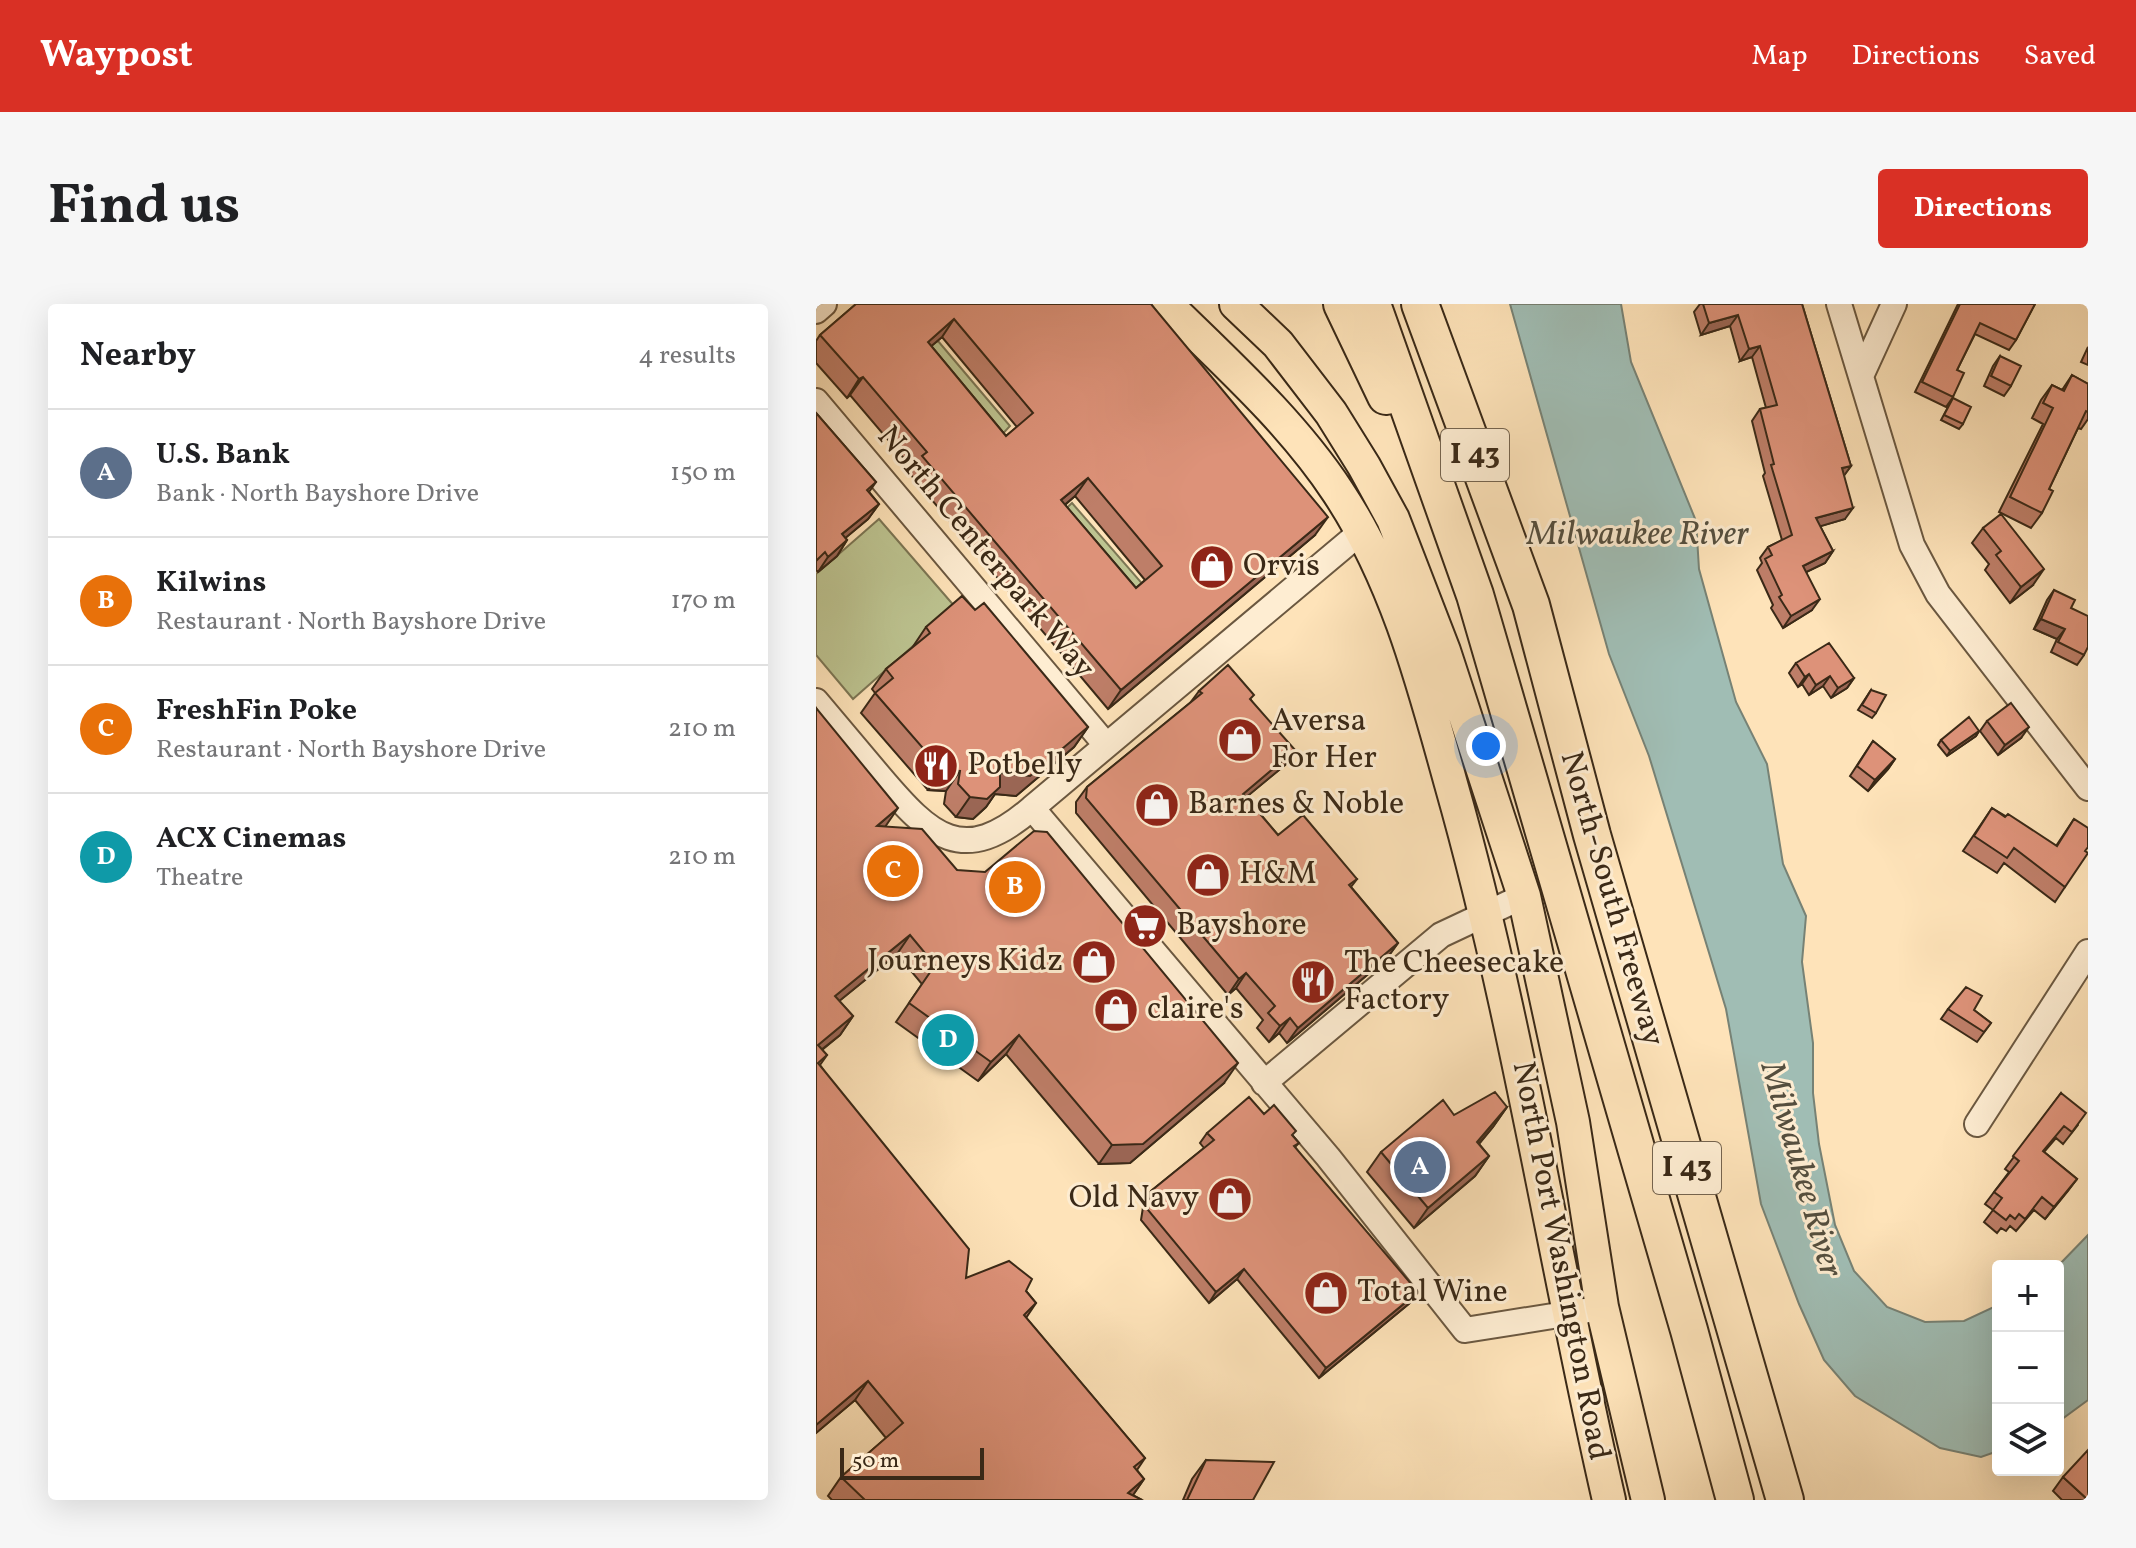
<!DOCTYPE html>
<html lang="en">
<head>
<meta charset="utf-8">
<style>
  :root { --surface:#fff; --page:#f6f6f6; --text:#202124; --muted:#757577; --line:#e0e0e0; --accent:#d93025 }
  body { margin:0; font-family:Vollkorn,serif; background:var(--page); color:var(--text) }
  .controls { position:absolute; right:24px; bottom:24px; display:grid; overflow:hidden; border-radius:8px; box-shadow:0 8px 32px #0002 }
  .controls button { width:72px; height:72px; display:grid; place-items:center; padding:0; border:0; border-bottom:2px solid var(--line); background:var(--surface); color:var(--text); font:40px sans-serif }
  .scale { position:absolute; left:24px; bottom:20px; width:144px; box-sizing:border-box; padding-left:8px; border:4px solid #3a2917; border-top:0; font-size:22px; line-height:28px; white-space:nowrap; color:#3a2917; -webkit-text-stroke:6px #feedd2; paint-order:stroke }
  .you { position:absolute; left:670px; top:442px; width:28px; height:28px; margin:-20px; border:6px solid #fff; border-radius:50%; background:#1a73e8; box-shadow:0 0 0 12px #1a73e833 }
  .badge { display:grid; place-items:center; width:52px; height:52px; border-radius:50%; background:var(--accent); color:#fff; font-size:26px; font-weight:700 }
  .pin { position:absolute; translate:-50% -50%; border:4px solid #fff; box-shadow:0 2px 8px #0006 }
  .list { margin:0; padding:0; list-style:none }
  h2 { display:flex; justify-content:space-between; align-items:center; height:104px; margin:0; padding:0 32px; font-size:34px }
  h2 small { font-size:26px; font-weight:400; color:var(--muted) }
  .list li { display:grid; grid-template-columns:52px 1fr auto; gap:24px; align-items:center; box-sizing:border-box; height:128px; padding:0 32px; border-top:2px solid var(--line) }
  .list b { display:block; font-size:30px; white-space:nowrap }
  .list p { margin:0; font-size:26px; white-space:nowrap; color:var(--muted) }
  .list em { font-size:26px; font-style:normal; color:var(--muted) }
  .icon { flex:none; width:44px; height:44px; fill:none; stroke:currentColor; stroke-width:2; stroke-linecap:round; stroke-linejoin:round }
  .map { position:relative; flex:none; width:1272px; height:1196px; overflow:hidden; border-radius:8px }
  header { display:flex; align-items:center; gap:48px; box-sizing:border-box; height:112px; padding:0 40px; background:var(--accent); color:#fff }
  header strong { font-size:38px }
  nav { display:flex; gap:44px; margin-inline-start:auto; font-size:28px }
  .intro { display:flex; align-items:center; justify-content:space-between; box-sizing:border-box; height:192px; padding:0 48px }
  h1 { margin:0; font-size:56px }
  .button { padding:20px 36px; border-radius:8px; background:var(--accent); color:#fff; font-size:28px; font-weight:700 }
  main { display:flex; gap:48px; padding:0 48px }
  aside { flex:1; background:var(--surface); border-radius:8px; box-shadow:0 8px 32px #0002 }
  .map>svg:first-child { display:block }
  .green { fill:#bdc491; stroke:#7c7654; stroke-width:2 }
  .water { fill:#a0bdb4; stroke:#778275; stroke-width:2 }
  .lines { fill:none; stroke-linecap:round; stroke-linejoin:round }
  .minor-casing { stroke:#6b5840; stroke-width:28 }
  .major-casing { stroke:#3a2917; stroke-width:36 }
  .highway-casing { stroke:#3a2917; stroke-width:40 }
  .minor { stroke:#feedd2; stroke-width:24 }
  .major { stroke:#fee3b9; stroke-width:32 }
  .highway { stroke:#fee3b9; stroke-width:36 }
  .wall { fill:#be7e68; stroke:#3a2917; stroke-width:2; fill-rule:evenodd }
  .shaded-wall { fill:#9b6655; stroke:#3a2917; stroke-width:2 }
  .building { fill:#dd9279; stroke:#3a2917; stroke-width:2; fill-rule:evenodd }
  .labels { text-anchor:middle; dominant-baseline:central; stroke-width:6; stroke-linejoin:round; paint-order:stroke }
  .shield { fill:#feedd2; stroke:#75644f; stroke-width:2 }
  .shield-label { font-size:30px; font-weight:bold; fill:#3a2917 }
  .street-label { font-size:32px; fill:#3a2917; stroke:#feedd2 }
  .poi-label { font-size:32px; fill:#3a2917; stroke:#feedd2; text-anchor:start }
  .water-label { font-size:34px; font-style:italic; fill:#544e3e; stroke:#feedd2 }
</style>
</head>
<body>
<header>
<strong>Waypost</strong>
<nav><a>Map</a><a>Directions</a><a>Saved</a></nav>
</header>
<div class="intro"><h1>Find us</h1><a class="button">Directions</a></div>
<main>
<aside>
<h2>Nearby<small>4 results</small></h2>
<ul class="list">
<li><span class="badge" style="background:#5c6f8a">A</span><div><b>U.S. Bank</b><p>Bank · North Bayshore Drive</p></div><em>150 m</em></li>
<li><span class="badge" style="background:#e8710a">B</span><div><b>Kilwins</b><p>Restaurant · North Bayshore Drive</p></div><em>170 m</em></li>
<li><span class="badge" style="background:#e8710a">C</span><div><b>FreshFin Poke</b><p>Restaurant · North Bayshore Drive</p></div><em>210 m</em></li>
<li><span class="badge" style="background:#0f9aa8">D</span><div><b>ACX Cinemas</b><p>Theatre</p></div><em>210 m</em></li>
</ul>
</aside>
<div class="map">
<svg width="1272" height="1196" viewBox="0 0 1272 1196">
  <rect width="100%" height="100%" fill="#fee3b9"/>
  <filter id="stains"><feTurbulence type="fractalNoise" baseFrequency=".0025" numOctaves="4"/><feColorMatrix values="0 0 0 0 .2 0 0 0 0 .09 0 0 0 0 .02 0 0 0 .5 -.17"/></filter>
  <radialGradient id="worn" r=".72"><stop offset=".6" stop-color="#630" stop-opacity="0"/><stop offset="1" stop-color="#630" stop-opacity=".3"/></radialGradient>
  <!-- green -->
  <path class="green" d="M122 37 194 122 180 137 87 51Z
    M256 199 330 284 316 295 243 211Z
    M63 215 140 304 37 395 0 351V270Z"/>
  <!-- water -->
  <path class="water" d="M694 0H805L815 58 880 217 883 265 920 398 951 460 967 560 990 612 986 658 997 739V789L1003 840 1019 921 1038 967 1071 1003 1109 1018 1148 1017 1182 1001V1147L1165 1153 1124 1144 1039 1092 1008 1056 983 1000 945 900 910 705 894 652 833 452 793 350Z
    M1272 931V1096L1242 1118V962Z"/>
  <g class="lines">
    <!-- minor casing -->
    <g class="minor-casing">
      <path id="minor" d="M1023 0 1096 241 1122 290 1272 484
        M0 7 8 0
        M1045 72 1078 0
        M0 97 290 441
        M0 397C21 422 43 448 64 473 114 532 147 564 216 504L512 853 649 1026 768 1007
        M216 504 546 227
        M448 779 625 631 708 592
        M1161 820 1272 648"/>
    </g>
    <!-- major casing -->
    <g class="major-casing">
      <path id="major" d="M350 0C410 59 475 117 522 188 581 277 607 379 635 480 702 716 738 957 793 1196
        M420 0 462 40 515 109 548 162 577 215 628 347 708 592 757 818 786 1003 832 1196"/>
    </g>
    <!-- highway casing -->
    <g class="highway-casing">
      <path id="highway" d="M526 0 570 92
        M556 0 659 291 873 1026 919 1196
        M604 0 715 301 776 531 969 1196"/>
    </g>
    <!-- minor -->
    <use href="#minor" class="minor"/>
    <!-- major -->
    <use href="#major" class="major"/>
    <!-- highway -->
    <use href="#highway" class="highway"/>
  </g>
  <!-- wall -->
  <path class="wall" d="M40 0H335L499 231 292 405 94 170 97 165 34 91 31 94 0 59V37L4 31ZM126 33 201 123 190 132 115 42ZM259 192 329 276 320 284 249 201Z
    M884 0H986L1035 162 1028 171 1029 215 1004 222 1017 247 1009 259 990 268 996 306 967 324 955 304 957 301 941 266 946 259 944 254 952 243 966 236 947 172 949 169 936 117 944 105 950 104 936 53 924 57 914 22 885 31 878 8Z
    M1142 0H1219L1200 36 1193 46 1159 30 1141 66 1137 93 1130 103 1099 88Z
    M1272 43V61L1265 58Z
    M1184 52 1195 82 1188 92 1168 82 1177 62Z
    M1256 71 1272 80V115L1265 125 1262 124 1233 185 1226 209 1215 224 1183 208 1227 120 1216 114 1225 96 1236 81 1246 86Z
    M1137 94 1147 120 1143 125 1125 116Z
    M0 109 60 178 53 188 63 200 52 215 29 234 31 236 21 252 2 268 0 266Z
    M1167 224 1217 281 1194 299 1169 266 1173 260 1156 239Z
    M1238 286 1255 304 1268 351 1261 361 1235 348 1241 335 1218 325 1231 296Z
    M159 306 272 423 258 443 200 492 179 490 170 503 157 515 140 513 128 500 130 487 112 486 45 409 59 389 56 385 70 365 96 344 110 323Z
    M980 359 1038 374 1031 384 1015 394 1007 382 993 391 986 380 982 383 973 369Z
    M1055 386 1060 409 1056 414 1042 406Z
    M383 387 435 396 469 461 430 493 462 531 541 575 535 583 582 639 571 654 471 739 463 729 453 738 441 724 447 716 420 684 412 691 260 509V498L271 483 374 399Z
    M0 404 69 522 141 566 408 779 314 859 283 860 190 750 162 777 80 718 106 680 81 650 23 697 37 712 24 731 6 746 11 751 4 761 150 974 210 987 220 999 210 1014 329 1154 321 1166 328 1175 317 1191 326 1196H16L12 1192 25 1173 70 1134 39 1096 0 1129Z
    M1171 417 1205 434 1182 451 1164 427Z
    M1163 427 1160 432 1131 452 1122 441 1125 436Z
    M1057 437 1079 455 1072 465 1052 487 1034 472Z
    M1176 504 1240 542 1258 515 1249 583 1239 598 1188 559 1181 569 1147 547Z
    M1132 705 1158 706 1175 719 1161 738 1125 715Z
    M1245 789 1262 821 1247 840 1240 834 1228 848 1261 875 1229 915 1218 906 1200 927 1194 922 1190 927 1185 924 1181 929 1168 918 1177 906 1169 900 1193 868 1189 865Z
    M691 803 677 823 663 840 673 852 659 872 598 924 551 868 565 848 638 811Z
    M448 810 477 832 483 839 479 843 595 998 503 1074 421 975 393 999 325 916 328 897 335 887 388 844 384 839 391 829Z
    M390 1156 437 1196H367L376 1175Z
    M1247 1173 1272 1196H1246L1237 1187Z"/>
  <!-- shaded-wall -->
  <path class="shaded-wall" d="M922 11 914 22 885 31 893 19Z
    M138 15 126 33 99 56 112 38Z
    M944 42 936 53 924 57 933 45Z
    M47 73 34 91 31 94 43 75Z
    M1035 162 1027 173 1026 164Z
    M272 174 259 192 233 214 245 196Z
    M63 200 52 215 15 246 26 230Z
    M1037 204 1029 215 992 226 1000 214Z
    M512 213 499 231 292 405 305 386Z
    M31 236 21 252 2 268 12 253Z
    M1017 247 1009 259 978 274 987 262Z
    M1228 265 1217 281 1194 299 1205 283Z
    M1004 295 996 306 967 324 975 312Z
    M1225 315 1249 325 1241 335 1218 325Z
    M993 370 986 380 982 383 989 373Z
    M1014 372 1007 382 993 391 1000 381Z
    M1038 374 1031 384 1015 394 1022 384Z
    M272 423 258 443 200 492 179 490 170 503 157 515 140 513 154 493 184 469Z
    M1213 423 1205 434 1182 451 1189 441Z
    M1163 427 1160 432 1131 452 1134 447Z
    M479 446 469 461 416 505 427 490Z
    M1079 455 1072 465 1052 487 1059 476Z
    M126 466 144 467 130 487 112 486Z
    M82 504 69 523 61 522Z
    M94 631 81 650 6 711 19 692Z
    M582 639 571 654 471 739 482 724Z
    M430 669 420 684 412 691 423 675Z
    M37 712 24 731 0 750 2 741Z
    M474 714 463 729 453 738 464 722Z
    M203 731 190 750 162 777 175 758Z
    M422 759 408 779 314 859 283 860 296 841Z
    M691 803 677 823 647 858 661 838Z
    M673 852 659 872 598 924 612 904Z
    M1261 875 1252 887 1229 915 1238 903Z
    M428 965 421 975 393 999 400 988Z
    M602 988 595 998 503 1074 510 1064Z
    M52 1077 39 1096 0 1129V1121Z
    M328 1175 315 1194 312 1189Z"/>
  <!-- building -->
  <path class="building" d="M40 0H335L512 213 305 386 106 152 111 148 47 73 43 75 4 31ZM138 15 217 109 190 132 112 38ZM272 174 346 262 320 284 245 196Z
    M887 0H986L1035 162 1026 164 1037 204 1000 214 1017 247 987 262 1004 295 975 312 963 293 966 291 949 255 956 251 952 243 976 231 955 161 958 160 944 105 961 101 944 42 933 45 922 11 893 19Z
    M1144 0H1219L1200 36 1164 19 1141 66 1148 69 1137 93 1106 78Z
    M1184 52 1205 62 1195 82 1175 72Z
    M1256 71 1272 80V108L1270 107 1233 185 1237 187 1226 209 1194 193 1237 104 1227 99 1236 81 1248 87Z
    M1137 94 1155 103 1147 120 1128 111Z
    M0 109 60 178 51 186 63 200 26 230 31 236 12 253 9 248 0 257Z
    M1185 210 1228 265 1205 283 1180 251 1185 247 1167 224Z
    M1238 286 1259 296 1255 304 1272 312V343L1268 351 1242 338 1249 325 1225 315Z
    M146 292 159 306 168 299 272 423 214 472 184 469V483L171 495 154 493 142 480 144 467 126 466 59 389 77 374 70 365 114 329 110 323Z
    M1013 339 1038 374 1022 384 1014 372 1000 381 993 370 989 373 980 359Z
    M412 361 438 391 434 395 479 446 427 490 462 531 487 511 541 575 533 581 582 639 482 724 474 714 464 722 452 709 459 702 430 669 423 675 270 494 271 483 386 389 383 387Z
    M1055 386 1070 391 1060 409 1046 401Z
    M1195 399 1213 423 1189 441 1171 417Z
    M0 404 82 504 61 522 106 525 141 566 169 568 218 527 231 528 422 759 327 840 296 841 203 731 175 758 93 699 119 661 94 631 19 692 37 712 2 741 11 751 2 759 153 945 150 974 193 957 216 975 210 987 220 999 208 1011 329 1154 318 1163 328 1175 312 1189 326 1196H49L25 1173 87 1119 52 1077 0 1121Z
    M1153 413 1163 427 1134 447 1125 436Z
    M1057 437 1079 455 1059 476 1041 462Z
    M1176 504 1189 513 1192 510 1241 542 1258 515 1272 524V543L1269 547 1272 549 1249 583 1198 544 1191 554 1158 532Z
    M1150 683 1166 692 1158 706 1175 719 1168 728 1132 705Z
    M679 788 691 803 661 838 673 852 612 904 565 848 627 796 638 811Z
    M1245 789 1270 809 1256 828 1248 822 1227 847 1261 875 1238 903 1226 893 1209 915 1203 910 1199 915 1194 911 1190 916 1177 906 1186 894 1178 888 1203 857 1197 852Z
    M433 793 448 810 458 801 480 827 476 831 483 839 478 842 602 988 510 1064 428 965 400 988 332 906 335 887 398 836 391 829Z
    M1272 1146V1196H1268L1270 1194 1247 1173Z
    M390 1156 458 1158 437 1196H371Z"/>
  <!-- icons -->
  <defs>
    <g id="shop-disc" transform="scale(2.3)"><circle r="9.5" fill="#8f2418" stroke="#feedd2"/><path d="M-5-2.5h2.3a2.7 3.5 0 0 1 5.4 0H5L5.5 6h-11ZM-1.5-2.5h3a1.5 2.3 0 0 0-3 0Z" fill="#fff"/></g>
    <g id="restaurant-disc" transform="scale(2.3)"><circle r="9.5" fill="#8f2418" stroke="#feedd2"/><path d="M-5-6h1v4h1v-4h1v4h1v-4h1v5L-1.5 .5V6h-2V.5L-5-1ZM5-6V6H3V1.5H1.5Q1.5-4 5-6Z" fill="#fff"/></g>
    <g id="supermarket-disc" transform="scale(2.3)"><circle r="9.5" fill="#8f2418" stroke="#feedd2"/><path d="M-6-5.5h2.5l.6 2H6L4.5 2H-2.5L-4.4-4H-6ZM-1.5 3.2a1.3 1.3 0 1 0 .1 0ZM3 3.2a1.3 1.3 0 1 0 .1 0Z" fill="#fff"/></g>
  </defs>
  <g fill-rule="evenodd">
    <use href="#shop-disc" x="396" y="263"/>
    <use href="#shop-disc" x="424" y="436"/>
    <use href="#restaurant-disc" x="120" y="462"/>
    <use href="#shop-disc" x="341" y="501"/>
    <use href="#shop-disc" x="392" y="571"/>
    <use href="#supermarket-disc" x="329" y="622"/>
    <use href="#shop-disc" x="278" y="658"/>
    <use href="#restaurant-disc" x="497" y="678"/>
    <use href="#shop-disc" x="300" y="706"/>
    <use href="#shop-disc" x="414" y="895"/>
    <use href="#shop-disc" x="510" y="989"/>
  </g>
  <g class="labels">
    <!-- shield labels -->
    <g class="shield">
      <rect x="625" y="125" width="68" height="52" rx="6"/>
      <rect x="837" y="838" width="68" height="52" rx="6"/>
    </g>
    <g class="shield-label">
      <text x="659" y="151">I 43</text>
      <text x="871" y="864">I 43</text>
    </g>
    <!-- street labels -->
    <g class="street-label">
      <text transform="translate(169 249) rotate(50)">North Centerpark Way</text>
      <text transform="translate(795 595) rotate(74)">North-South Freeway</text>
      <text transform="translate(744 957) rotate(79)">North Port Washington Road</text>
    </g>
    <!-- poi labels -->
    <g class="poi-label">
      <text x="427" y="263">Orvis</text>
      <text x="455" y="418">Aversa<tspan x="455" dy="37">For Her</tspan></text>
      <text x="151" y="462">Potbelly</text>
      <text x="372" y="501">Barnes &amp; Noble</text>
      <text x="423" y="571">H&amp;M</text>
      <text x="360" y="622">Bayshore</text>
      <text x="247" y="658" text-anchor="end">Journeys Kidz</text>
      <text x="528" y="660">The Cheesecake<tspan x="528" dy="37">Factory</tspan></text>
      <text x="331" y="706">claire's</text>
      <text x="383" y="895" text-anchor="end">Old Navy</text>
      <text x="541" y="989">Total Wine</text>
    </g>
    <!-- water labels -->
    <g class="water-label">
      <text x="822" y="231">Milwaukee River</text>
      <text transform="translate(984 866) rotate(74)">Milwaukee River</text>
    </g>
  </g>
  <rect width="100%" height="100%" filter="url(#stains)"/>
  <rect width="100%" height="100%" fill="url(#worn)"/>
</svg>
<div class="controls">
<button>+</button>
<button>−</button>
<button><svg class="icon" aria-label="layers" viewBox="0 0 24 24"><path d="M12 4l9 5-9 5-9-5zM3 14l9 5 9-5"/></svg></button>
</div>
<div class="scale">50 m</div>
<div class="you"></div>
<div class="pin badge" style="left:604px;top:863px;background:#5c6f8a">A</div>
<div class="pin badge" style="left:199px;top:583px;background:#e8710a">B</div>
<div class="pin badge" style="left:77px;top:567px;background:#e8710a">C</div>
<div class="pin badge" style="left:132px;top:736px;background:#0f9aa8">D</div>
</div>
</main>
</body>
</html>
